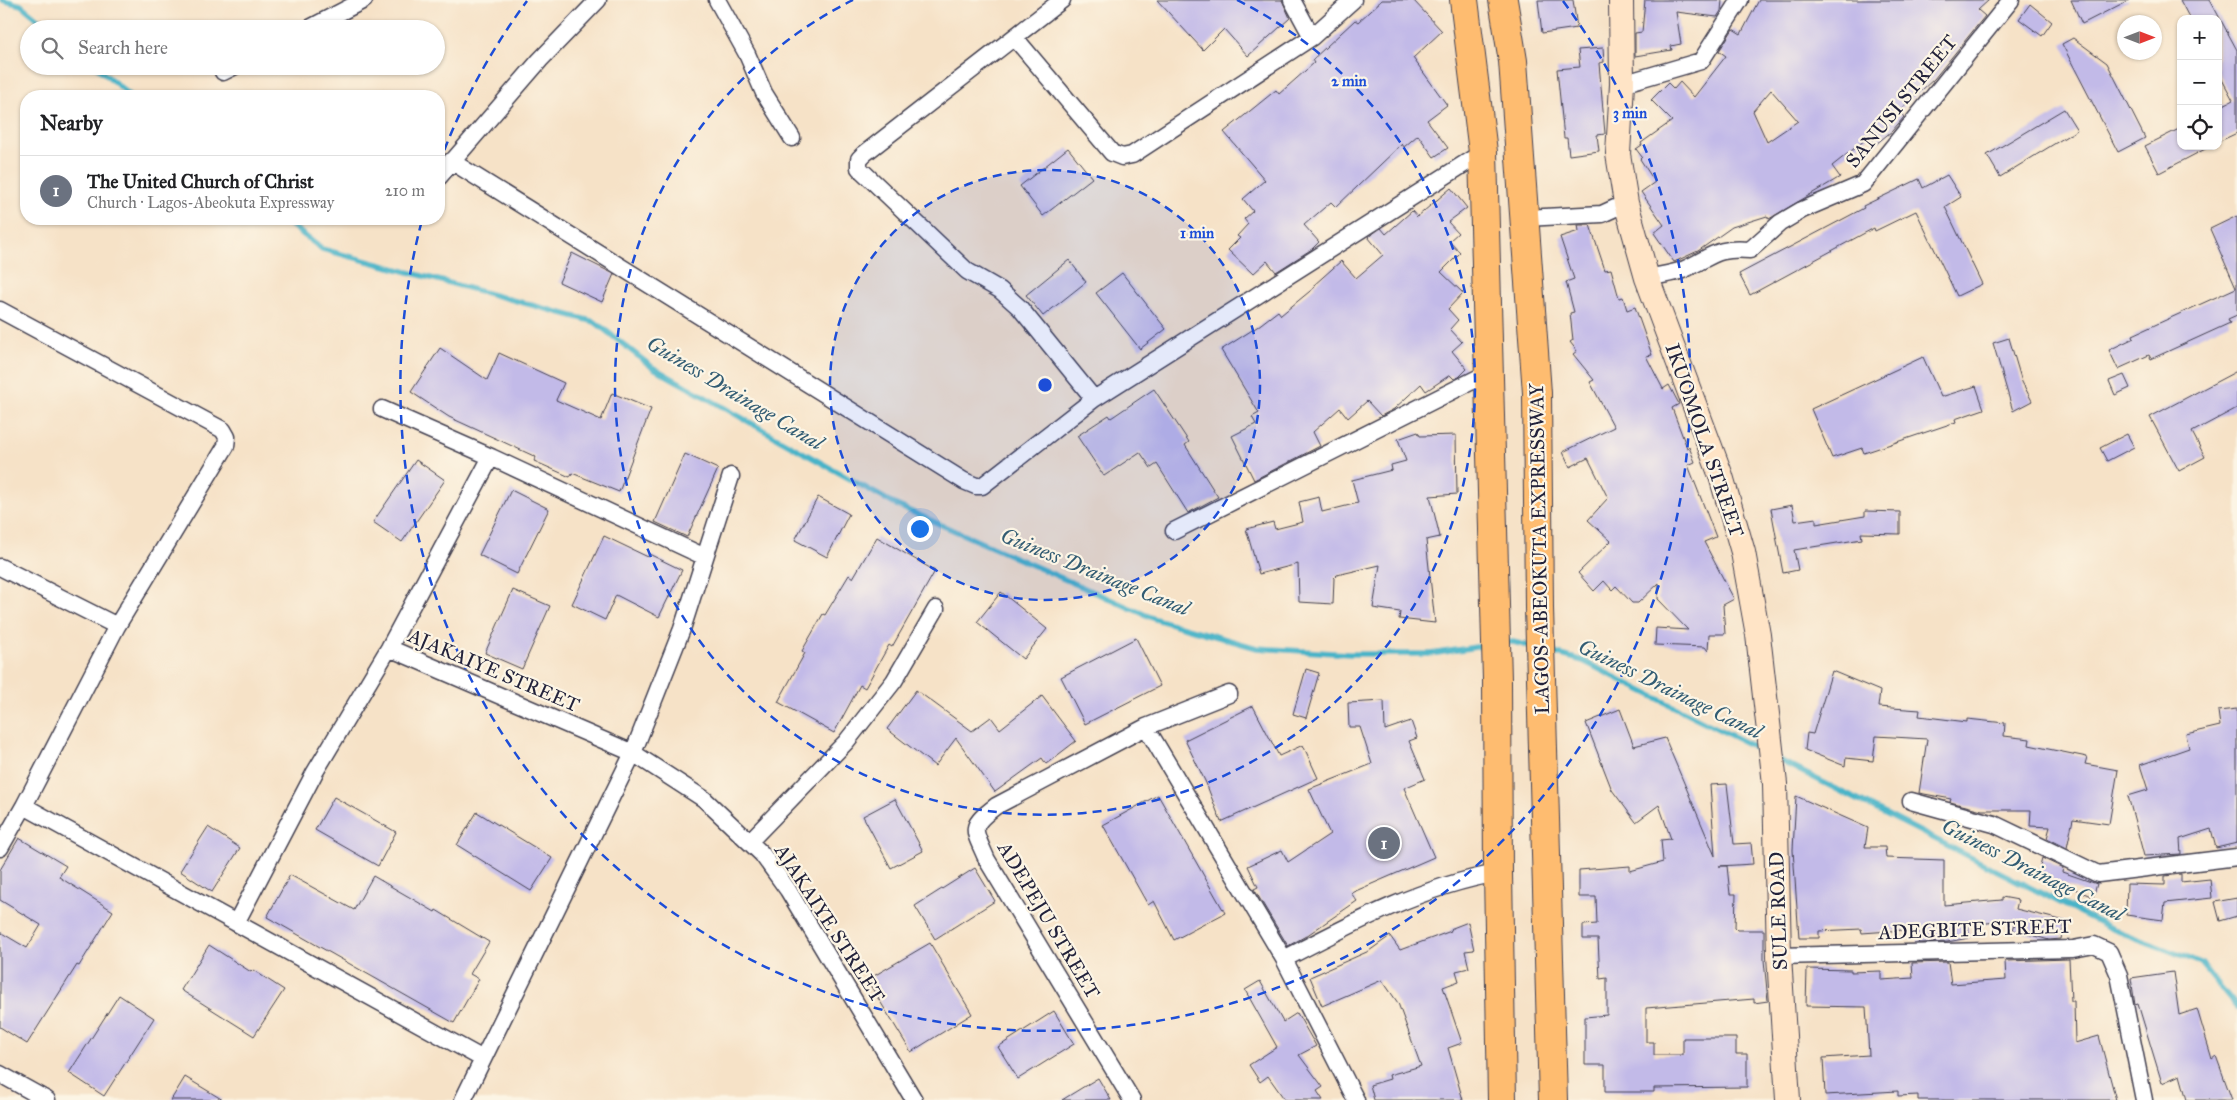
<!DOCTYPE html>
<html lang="en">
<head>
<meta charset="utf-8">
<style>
  :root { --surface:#fff; --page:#f6f6f6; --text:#202124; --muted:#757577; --line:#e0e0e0; --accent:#2563eb }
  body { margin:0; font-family:"IM FELL Great Primer",serif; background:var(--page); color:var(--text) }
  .controls { position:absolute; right:15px; top:15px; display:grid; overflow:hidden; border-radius:10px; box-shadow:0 1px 4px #0004 }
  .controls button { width:45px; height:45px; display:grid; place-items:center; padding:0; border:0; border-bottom:1px solid var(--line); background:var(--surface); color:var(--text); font:25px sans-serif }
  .compass { position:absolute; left:2117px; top:15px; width:45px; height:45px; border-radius:50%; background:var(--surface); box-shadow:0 1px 4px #0004; rotate:90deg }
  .you { position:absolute; left:919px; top:528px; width:18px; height:18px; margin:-12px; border:4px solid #fff; border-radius:50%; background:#1a73e8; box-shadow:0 0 0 8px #1a73e833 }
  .badge { display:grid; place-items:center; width:32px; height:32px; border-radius:50%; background:var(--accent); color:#fff; font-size:16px; font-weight:700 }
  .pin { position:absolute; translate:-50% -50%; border:2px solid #fff; box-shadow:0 1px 5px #0006 }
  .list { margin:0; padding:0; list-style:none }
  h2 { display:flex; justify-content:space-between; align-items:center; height:65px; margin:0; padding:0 20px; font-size:21px }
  h2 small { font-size:16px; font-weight:400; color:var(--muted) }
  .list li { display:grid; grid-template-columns:32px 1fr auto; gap:15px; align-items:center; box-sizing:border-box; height:70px; padding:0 20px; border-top:1px solid var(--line) }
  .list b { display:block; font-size:19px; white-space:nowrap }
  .list p { margin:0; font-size:16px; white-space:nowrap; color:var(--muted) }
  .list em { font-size:16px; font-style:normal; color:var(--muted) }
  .icon { flex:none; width:28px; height:28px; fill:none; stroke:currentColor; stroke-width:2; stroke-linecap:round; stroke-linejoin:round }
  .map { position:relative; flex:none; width:2237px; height:1100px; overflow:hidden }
  .search { position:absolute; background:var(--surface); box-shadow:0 1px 4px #0004; left:20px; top:20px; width:425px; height:55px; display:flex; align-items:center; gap:12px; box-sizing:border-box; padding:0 18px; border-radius:28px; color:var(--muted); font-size:19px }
  .panel { position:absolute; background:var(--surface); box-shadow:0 1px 4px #0004; left:20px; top:90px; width:425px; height:135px; border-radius:20px }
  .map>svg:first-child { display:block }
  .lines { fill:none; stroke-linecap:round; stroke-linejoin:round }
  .stream { stroke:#4ab4c8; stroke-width:5.5 }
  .building { fill:#c2bae8; fill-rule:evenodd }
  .street-casing { stroke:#423f50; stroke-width:19 }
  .secondary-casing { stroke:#423f50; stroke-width:26 }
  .highway-casing { stroke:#423f50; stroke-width:30 }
  .street { stroke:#fff; stroke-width:16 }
  .secondary { stroke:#ffe4c6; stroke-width:24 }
  .highway { stroke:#febc70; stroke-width:28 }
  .ring { fill:none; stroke:#1d4ed8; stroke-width:2.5; stroke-dasharray:9 6 }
  .labels { text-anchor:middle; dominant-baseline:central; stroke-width:4.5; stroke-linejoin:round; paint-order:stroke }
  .street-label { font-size:20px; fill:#22223b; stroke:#fcf5e5 }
  .water-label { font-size:21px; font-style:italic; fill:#325c73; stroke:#fcf5e5 }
  .centre { fill:#1d4ed8; stroke:#fcf5e5; stroke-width:2.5 }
  .ring-label { font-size:15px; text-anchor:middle; font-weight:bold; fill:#1d4ed8; stroke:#fcf5e5; stroke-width:4.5; stroke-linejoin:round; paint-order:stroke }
</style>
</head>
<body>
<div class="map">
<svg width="2237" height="1100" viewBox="0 0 2237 1100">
  <rect width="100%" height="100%" fill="#fcf5e5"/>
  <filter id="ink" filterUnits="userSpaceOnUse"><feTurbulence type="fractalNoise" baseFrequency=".02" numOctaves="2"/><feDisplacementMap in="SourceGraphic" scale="10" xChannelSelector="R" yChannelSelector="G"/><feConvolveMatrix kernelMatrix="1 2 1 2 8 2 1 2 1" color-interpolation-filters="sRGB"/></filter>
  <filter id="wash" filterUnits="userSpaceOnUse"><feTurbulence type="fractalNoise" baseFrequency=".0096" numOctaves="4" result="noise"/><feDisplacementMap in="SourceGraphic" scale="20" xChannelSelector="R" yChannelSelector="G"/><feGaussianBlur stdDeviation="1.12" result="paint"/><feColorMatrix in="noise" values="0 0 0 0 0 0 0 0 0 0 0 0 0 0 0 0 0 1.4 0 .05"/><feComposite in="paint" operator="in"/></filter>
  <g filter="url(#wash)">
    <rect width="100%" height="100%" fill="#f6e2c7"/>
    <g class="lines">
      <!-- stream -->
      <path class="stream" d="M2 0 21 5 50 29
        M95 66 131 96
        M283 219 322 249 595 322 652 367 896 505 1155 619 1257 648 1349 654H1431L1489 645
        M1503 643 1513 642 1533 647
        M1547 651 1583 661 1764 752
        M1779 760 2112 929 2201 963 2237 1007"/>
    </g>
    <g id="blocks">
      <!-- building -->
      <path class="building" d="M1157 0H1282L1290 18 1248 56 1224 29 1203 50Z
        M1382 0H1413L1442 31 1413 58 1447 105 1427 120 1448 148 1434 157 1418 135 1404 147 1402 144 1336 207 1331 202 1304 225 1319 242 1312 249 1276 272 1267 261 1253 274 1228 250 1240 238 1237 236 1248 224 1244 219 1253 211 1243 199 1265 180 1224 132 1276 90 1279 94 1314 63 1312 60 1355 20 1358 22Z
        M1538 0H1573L1577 28 1542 33Z
        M1645 0H1722L1721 11 1717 17 1676 12 1681 44 1671 46 1672 50 1635 56V33L1642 32Z
        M1759 0H1989L1978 10 1985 16 1934 79 1899 111 1904 117 1892 131 1876 144 1870 136 1832 166 1840 177 1769 219 1767 216 1732 227 1698 251 1674 262 1654 233 1664 225 1641 192 1655 182 1640 159 1642 157 1636 149 1642 145 1641 143 1672 121 1651 100 1668 83 1674 89 1680 82 1694 97 1726 56 1719 51 1733 29 1741 34ZM1771 90 1798 121 1767 142 1753 111Z
        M2071 0H2129L2082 24Z
        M2180 0H2210L2237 50V133L2218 142V108L2233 100 2218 72V19H2190Z
        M2030 4 2052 22 2042 36 2019 19Z
        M2073 38 2107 63 2145 138 2118 152 2062 44Z
        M1603 48 1604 62 1599 63 1605 134 1597 135 1599 151 1569 155 1567 138H1564L1557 69 1580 67 1578 50Z
        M2064 109 2077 130 2000 177 1987 155Z
        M2181 128V146H2211L2159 173 2145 146Z
        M1068 148 1092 178 1043 216 1020 186Z
        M1947 175 1961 197 1945 207 1982 284 1957 296 1916 211 1875 231 1874 228 1750 295 1739 274 1864 208 1863 206 1919 179 1923 188Z
        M1451 188 1467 208 1448 222 1458 233 1449 241 1460 253 1441 272 1463 293 1448 309 1458 320 1450 329 1462 342 1452 351 1467 369 1459 377 1454 379 1450 375 1426 391 1421 384 1394 409 1381 416 1367 401 1348 418 1340 408 1313 432 1320 446 1254 480 1232 436 1256 424 1252 417 1259 413 1221 350 1257 327 1278 311 1281 315 1315 287 1314 285 1341 261 1356 278 1383 255 1368 237 1381 228 1386 234 1412 211 1417 217Z
        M2237 216V315L2228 319 2230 323 2151 359 2149 355 2118 369 2109 350 2134 338 2133 335 2236 288 2210 229Z
        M1578 225H1590L1605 270 1611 269 1619 298 1623 297 1627 310 1635 307 1652 355 1646 356 1663 389 1669 385 1679 404 1672 408 1687 448 1689 447 1695 462 1688 465 1716 537 1704 542 1734 599 1723 605 1725 634H1709L1708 651 1705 647 1655 645 1656 628 1688 630 1658 599 1659 583 1638 603H1632L1616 586 1612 590 1604 581 1594 591 1578 573 1611 541 1588 520 1608 498 1588 458 1570 467 1563 452 1614 427 1590 382 1594 380 1573 354 1577 351 1570 342 1573 340 1570 313 1574 312 1566 282 1574 279 1560 237 1579 231Z
        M572 253 614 274 602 302 559 282Z
        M1069 260 1086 282 1043 316 1026 295Z
        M1122 273 1166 329 1140 349 1096 293Z
        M2009 338 2022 382 2032 401 2013 411 1993 343Z
        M440 348 487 380 499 353 564 383 556 400 601 420 612 393 651 409 619 492 572 473 570 477 534 461 536 457 449 417 411 392Z
        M1923 357 1941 397 1976 386 1984 409 1955 419 1956 422 1864 453 1862 448 1832 458 1811 409Z
        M2237 371V408L2192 432 2205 457 2179 471 2150 417Z
        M2124 375 2130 388 2115 395 2109 381Z
        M1154 389 1189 442 1185 445 1218 497 1188 513 1157 464 1151 468 1140 452 1104 476 1077 436 1109 415 1111 418Z
        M1418 432 1420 436 1456 435 1457 494 1430 496 1440 537 1426 540 1435 623 1399 619 1400 612 1373 608 1380 565 1337 575 1334 578 1333 604 1299 602 1298 564 1259 574 1246 529 1273 522 1275 529 1303 522 1299 502 1319 497 1322 512 1358 503 1352 480 1392 470 1391 465 1406 461 1398 439Z
        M2127 434 2134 447 2107 461 2100 448Z
        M685 454 718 469 687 537 655 522Z
        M416 460 445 480 402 542 373 522Z
        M511 490 549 509 517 574 479 555Z
        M818 497 849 514 827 557 795 540Z
        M1792 505 1795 521 1816 518V524L1865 516V511L1900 512V534L1861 533 1862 539 1794 550 1798 570 1783 573 1771 509Z
        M604 536 648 557 649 554 682 570 659 617 616 595 605 620 572 604Z
        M877 537 935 571 892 647 889 645 865 688 860 685 834 733 778 702 805 653 802 651 823 614 825 615 849 575 853 578Z
        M513 590 550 606 522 669 485 653Z
        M1001 592 1047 629 1023 659 977 622Z
        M1136 638 1160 686 1085 724 1061 677Z
        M1306 669 1319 673 1306 718 1293 714Z
        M1832 671 1880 691 1878 707 1920 710 1919 716 1967 722V719L2005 723 2004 736 2030 739 2029 745 2087 757 2085 764 2118 770 2109 824 2073 819 2067 848 2047 838 2050 827 2030 826 2031 810H1982L1950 802 1951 799 1919 793 1927 739 1876 736 1873 761 1846 758 1845 766 1805 750 1807 733 1813 734Z
        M916 690 972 731 991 717 1000 729 1042 696 1076 741 1046 764 1042 758 995 792 956 738 935 766 887 729Z
        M1384 701 1385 730 1411 721 1417 738 1409 741 1425 779 1404 788 1434 857 1351 893 1357 901 1306 936 1288 946 1254 889 1258 887 1248 866 1282 850 1288 862 1330 834 1309 789 1372 764 1360 727H1349L1348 703Z
        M1253 706 1279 756 1303 745 1318 778 1221 822 1206 783 1185 740Z
        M1620 709 1634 746 1665 738 1715 856 1710 785 1727 784 1734 844 1751 843 1753 864 1719 866H1727L1730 894H1736L1735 928 1737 930H1764V960L1768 1001 1754 1003V999L1646 1008V1042H1654V1055H1683V1038H1736V1054H1747V1087L1654 1088V1092H1605V1065H1585V1017L1607 1015V978L1600 979 1598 939H1583V925L1597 924 1596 897H1579V870L1630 866V871L1663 862 1661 840 1671 839 1659 805 1636 822 1612 790 1586 723Z
        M2237 709V843L2216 848 2211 829 2180 839 2181 854 2144 856 2128 796 2148 790 2140 765 2189 748 2186 734 2220 726 2218 711Z
        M1158 795 1225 913 1174 940 1154 901 1148 905 1103 825Z
        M1796 796 1868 828 1865 847H1885L1886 858 1944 860V905L2002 900V897L2018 900 2016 909 2065 921 2061 939 2049 940 2013 930 2016 920 1968 925 1969 938 1947 942 1918 943V929L1862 933 1861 929 1819 931V938H1799L1793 850Z
        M334 797 396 832 378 866 315 830Z
        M895 799 923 851 891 868 863 816Z
        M477 812 552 858 531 891 457 845Z
        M208 827 240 848 212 892 180 871Z
        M19 838 66 866 59 877 113 911 79 966 77 965 27 1044 0 1027V932L27 948 41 925 0 900V870Z
        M2042 858 2063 868 2062 872 2097 884 2093 897 2038 873Z
        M975 868 995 901 935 939 915 906Z
        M2181 874V882L2210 879 2212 898 2165 903 2163 920 2126 915 2127 884 2165 885V876Z
        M290 875 354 910 373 876 435 912 436 910 489 942 470 974 479 979 454 1023 267 917Z
        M2237 898V916L2220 921 2215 902Z
        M1468 922 1474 950 1465 951 1469 968 1456 971 1459 981 1443 987 1462 1043 1448 1048 1463 1100H1374L1370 1085 1390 1079 1389 1075 1421 1066 1398 1003 1382 980 1322 1006 1310 977 1369 951 1390 936 1400 950 1451 931 1450 929Z
        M930 943 972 1014 911 1052 867 980Z
        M209 945 251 972 253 970 284 990 254 1036 181 990Z
        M2069 959 2071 1001H2074L2075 1043 2099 1036 2116 1100H1918V1095L1898 1096V1091L1825 1095 1823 1058 1869 1055 1866 1007 1806 1006 1807 969 1851 970V972L1881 971V980L1913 978 1912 963 1948 962 1951 984 2006 980 2005 961Z
        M2173 972 2179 1015 2197 1009 2212 1059 2216 1056 2232 1100H2187L2180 1075 2162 1083 2138 1004 2135 1005 2131 978Z
        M1260 981 1283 1022 1297 1013 1316 1046 1299 1055 1323 1087 1317 1091 1323 1100H1285L1268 1076 1260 1082 1249 1065 1277 1047 1245 990Z
        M119 995 154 1018 104 1096 69 1073Z
        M1054 1011 1074 1044 1018 1079 998 1047Z
        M185 1077 223 1100H171Z
        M1098 1078 1111 1100H1062Z"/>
    </g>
  </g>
  <g filter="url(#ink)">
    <use href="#blocks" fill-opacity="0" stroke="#423f50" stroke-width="1"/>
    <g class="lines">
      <!-- street casing -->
      <g class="street-casing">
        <path id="street" d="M717 0 747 54 764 93 792 138
          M1062 0 864 154 859 159V168L967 271 1000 290 1020 308 1094 399
          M1292 0 1312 37
          M308 29 364 0
          M1015 38 1112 153 1122 157 1132 155 1312 37 1353 0
          M223 72 235 66
          M1622 84 1701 61 1740 0
          M451 161 964 481 976 486H982L1094 399 1483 152
          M439 177 540 60 598 0
          M1525 218 1602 214 1626 203
          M1647 278C1659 275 1674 274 1685 269 1713 256 1717 247 1750 250L1780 223 1802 210 1863 184 2011 0
          M0 310 223 430 227 437 226 446 117 626 24 806 0 848
          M382 409 491 457 705 557
          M1174 531 1488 373
          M0 567 117 626
          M389 648 633 753 704 799 762 854 788 890 914 1100
          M1146 727 1284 959 1356 1100
          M1911 801 1994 824 2098 874 2237 857
          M24 806 483 1059
          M750 841 846 742 894 681 936 609
          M236 923 315 772 389 648 491 457
          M1779 956 2073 949 2094 945 2109 952 2119 975 2144 1100
          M1284 959C1351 924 1422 886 1498 873
          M0 1074 47 1100
          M463 1100 633 753 682 629 731 476
          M1132 1100 987 860C974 829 967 828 996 806L1146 727 1229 694"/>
      </g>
      <!-- secondary casing -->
      <g class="secondary-casing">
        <path id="secondary" d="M1621 0 1622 84 1618 154 1626 203 1647 278 1721 476 1743 552 1758 635 1775 784 1779 956 1788 1100"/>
      </g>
      <!-- highway casing -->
      <g class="highway-casing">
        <path id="highway" d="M1464 0 1483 152 1497 680 1498 873 1502 1100
          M1503 0 1513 61 1537 393 1539 608 1553 1100"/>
      </g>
      <!-- street -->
      <use href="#street" class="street"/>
      <!-- secondary -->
      <use href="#secondary" class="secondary"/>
      <!-- highway -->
      <use href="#highway" class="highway"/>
    </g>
  </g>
  <!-- distance rings -->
  <circle cx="1045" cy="385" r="215" fill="#1d4ed8" fill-opacity=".12"/>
  <g class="ring">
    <circle cx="1045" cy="385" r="215"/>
    <path d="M1237 0A430 430 0 1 1 853 0"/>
    <path d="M439 164A645 645 0 0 1 527 1M1563 1A645 645 0 1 1 421 224"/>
  </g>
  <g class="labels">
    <!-- street labels -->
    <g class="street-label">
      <text transform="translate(1901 101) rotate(-51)">SANUSI STREET</text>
      <text transform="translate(1705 440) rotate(71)">IKUOMOLA STREET</text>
      <text transform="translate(1539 549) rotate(-91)">LAGOS-ABEOKUTA EXPRESSWAY</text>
      <text transform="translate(494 670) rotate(23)">AJAKAIYE STREET</text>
      <text transform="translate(1778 911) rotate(-92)">SULE ROAD</text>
      <text transform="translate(1049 920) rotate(59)">ADEPEJU STREET</text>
      <text transform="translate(830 923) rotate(57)">AJAKAIYE STREET</text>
      <text transform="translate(1975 929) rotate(-2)">ADEGBITE STREET</text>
    </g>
    <!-- water labels -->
    <g class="water-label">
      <text transform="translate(735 393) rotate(31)">Guiness Drainage Canal</text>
      <text transform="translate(1095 572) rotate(22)">Guiness Drainage Canal</text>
      <text transform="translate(1670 689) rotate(26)">Guiness Drainage Canal</text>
      <text transform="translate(2033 870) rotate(27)">Guiness Drainage Canal</text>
    </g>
  </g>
  <circle cx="1045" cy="385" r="8" class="centre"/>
  <g class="ring-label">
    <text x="1349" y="86">2 min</text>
    <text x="1630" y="118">3 min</text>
    <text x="1197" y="238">1 min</text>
  </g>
</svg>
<div class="controls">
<button>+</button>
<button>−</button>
<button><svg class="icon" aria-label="locate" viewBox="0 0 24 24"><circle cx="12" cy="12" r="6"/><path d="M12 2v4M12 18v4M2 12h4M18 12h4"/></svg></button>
</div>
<svg class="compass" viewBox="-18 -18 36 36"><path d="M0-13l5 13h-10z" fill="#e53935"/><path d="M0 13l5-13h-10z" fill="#757577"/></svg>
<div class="you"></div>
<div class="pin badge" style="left:1384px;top:843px;background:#6b7280">1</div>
<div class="search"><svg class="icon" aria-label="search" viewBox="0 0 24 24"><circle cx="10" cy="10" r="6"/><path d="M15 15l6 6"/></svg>Search here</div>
<section class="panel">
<h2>Nearby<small></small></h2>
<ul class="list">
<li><span class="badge" style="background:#6b7280">1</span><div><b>The United Church of Christ</b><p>Church · Lagos-Abeokuta Expressway</p></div><em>210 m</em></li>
</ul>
</section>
</div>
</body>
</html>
